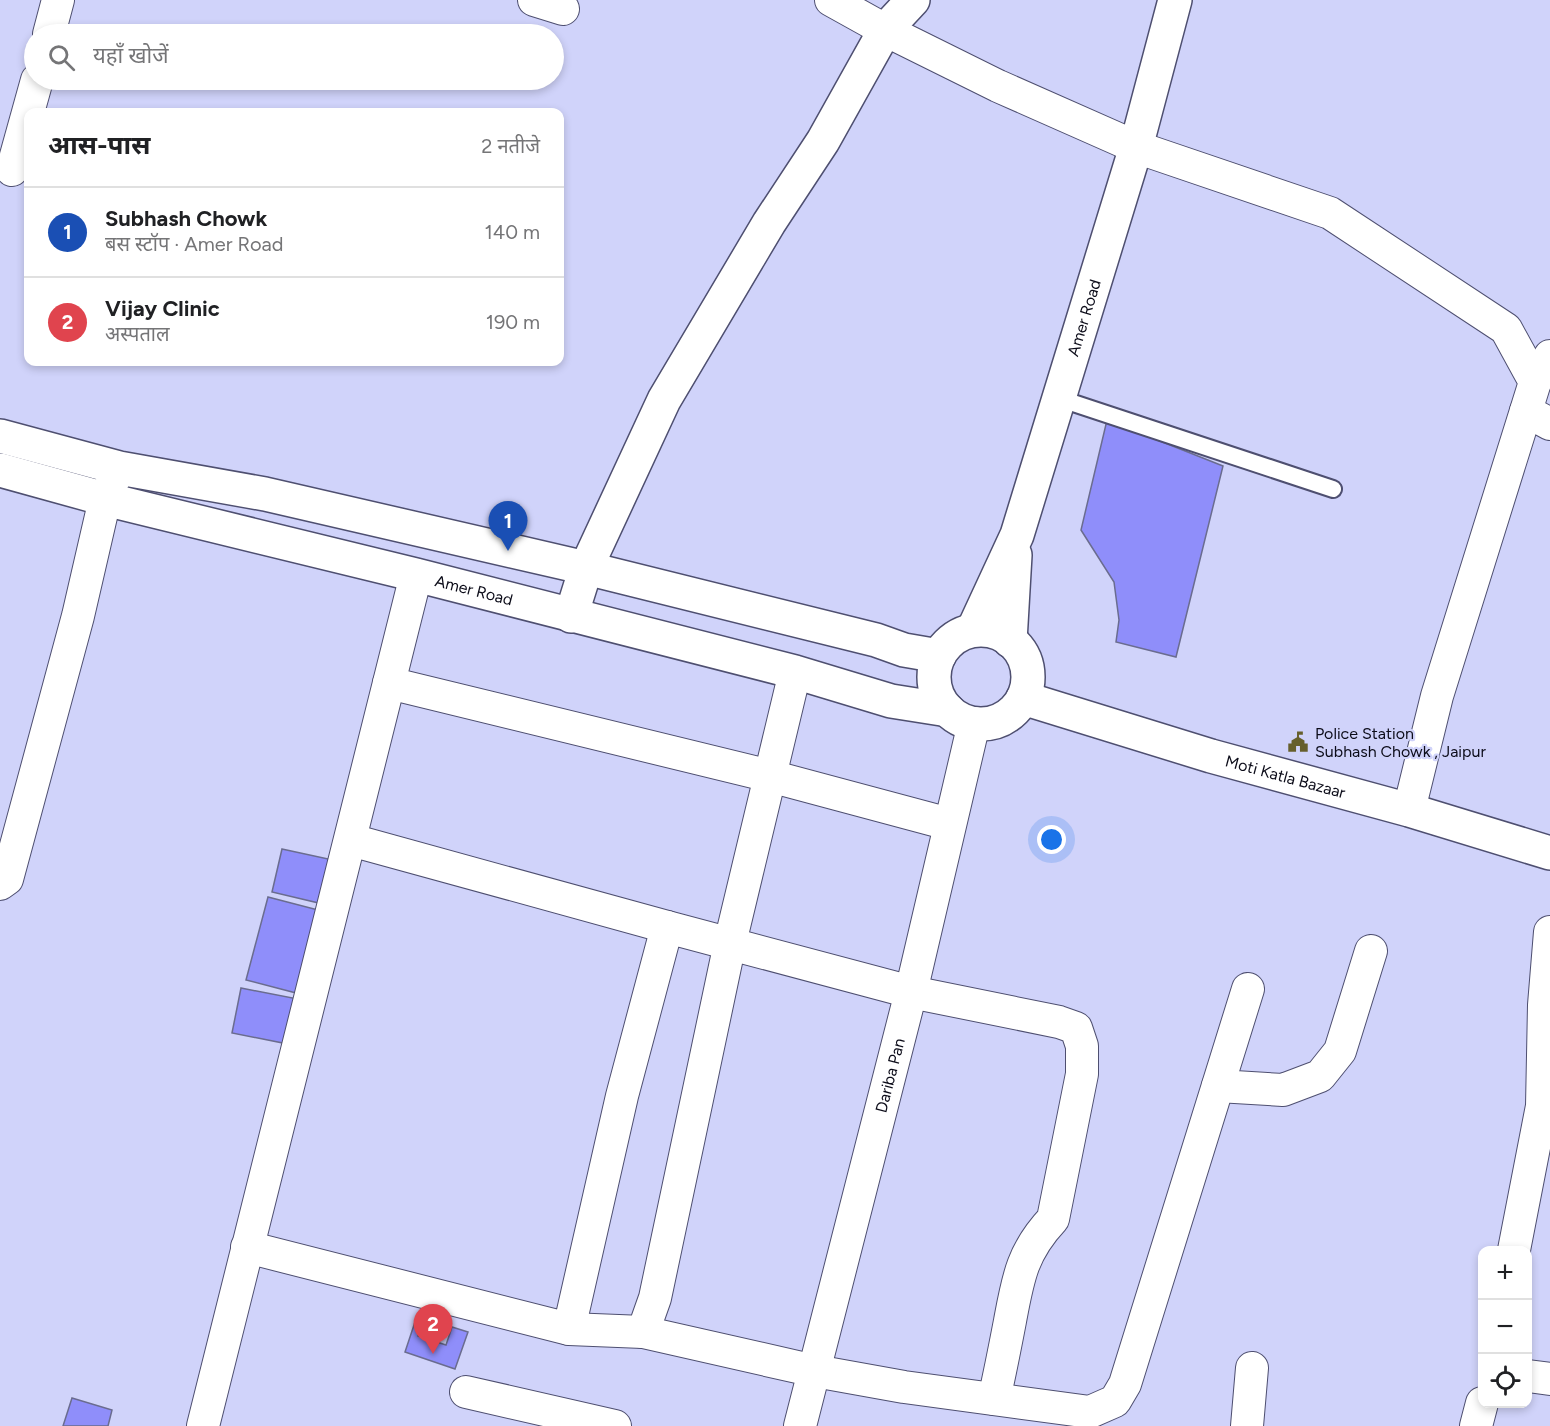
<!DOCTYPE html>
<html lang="hi">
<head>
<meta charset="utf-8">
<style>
  :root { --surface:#fff; --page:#f2f2f2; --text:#202124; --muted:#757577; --line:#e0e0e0; --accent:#665f2c }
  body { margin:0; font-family:Figtree,"Noto Sans Devanagari",sans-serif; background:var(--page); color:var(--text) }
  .controls { position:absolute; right:18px; bottom:18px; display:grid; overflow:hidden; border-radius:12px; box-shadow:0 3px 9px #0003 }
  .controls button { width:54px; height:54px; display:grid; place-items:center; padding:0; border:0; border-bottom:2px solid var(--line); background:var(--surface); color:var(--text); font:30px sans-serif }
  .you { position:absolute; left:1052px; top:840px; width:21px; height:21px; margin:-15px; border:4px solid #fff; border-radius:50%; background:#1a73e8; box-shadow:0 0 0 9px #1a73e833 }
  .badge { display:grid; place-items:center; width:39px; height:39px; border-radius:50%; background:var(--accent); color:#fff; font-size:20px; font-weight:700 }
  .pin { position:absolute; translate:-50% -50px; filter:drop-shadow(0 2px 3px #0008) }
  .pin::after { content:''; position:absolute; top:32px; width:21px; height:18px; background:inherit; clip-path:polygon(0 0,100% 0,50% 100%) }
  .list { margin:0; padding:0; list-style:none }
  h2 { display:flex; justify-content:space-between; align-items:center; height:78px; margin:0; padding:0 24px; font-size:26px }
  h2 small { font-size:20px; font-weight:400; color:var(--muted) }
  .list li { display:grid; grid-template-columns:39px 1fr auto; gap:18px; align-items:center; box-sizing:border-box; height:90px; padding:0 24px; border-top:2px solid var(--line) }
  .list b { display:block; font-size:22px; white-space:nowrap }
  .list p { margin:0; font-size:20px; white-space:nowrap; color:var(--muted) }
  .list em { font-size:20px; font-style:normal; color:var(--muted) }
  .icon { flex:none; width:33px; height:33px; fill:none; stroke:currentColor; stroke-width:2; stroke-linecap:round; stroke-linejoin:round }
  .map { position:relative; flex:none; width:1550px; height:1426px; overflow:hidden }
  .search { position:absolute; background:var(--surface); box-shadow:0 3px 9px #0003; left:24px; top:24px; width:540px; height:66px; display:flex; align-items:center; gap:15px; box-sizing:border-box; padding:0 21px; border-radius:33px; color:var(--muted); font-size:22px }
  .panel { position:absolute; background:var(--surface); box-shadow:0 3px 9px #0003; left:24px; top:108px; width:540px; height:258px; border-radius:12px }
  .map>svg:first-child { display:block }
  .building { fill:#8f8efa; stroke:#6a6c8f; stroke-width:1.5 }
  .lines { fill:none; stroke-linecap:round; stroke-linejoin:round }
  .lane-casing { stroke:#4e4f70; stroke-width:20 }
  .street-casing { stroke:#4e4f70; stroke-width:34 }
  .secondary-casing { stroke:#4e4f70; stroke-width:36 }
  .lane { stroke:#fff; stroke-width:16 }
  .street { stroke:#fff; stroke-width:32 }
  .secondary { stroke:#fff; stroke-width:33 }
  .labels { text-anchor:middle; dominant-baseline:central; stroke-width:4.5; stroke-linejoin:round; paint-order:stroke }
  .street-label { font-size:16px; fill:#0c0c19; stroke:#d0d3fa }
  .poi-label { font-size:16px; fill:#0c0c19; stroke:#d0d3fa; text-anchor:start }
</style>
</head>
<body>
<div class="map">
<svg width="1550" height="1426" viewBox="0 0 1550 1426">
  <rect width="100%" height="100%" fill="#d0d3fa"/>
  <!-- building -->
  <path class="building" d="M1107 420 1223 466 1176 657 1116 642 1119 620 1114 582 1081 530Z
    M282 849 333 860 323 904 272 892Z
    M268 897 322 911 300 994 246 980Z
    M241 988 298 999 288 1044 232 1033Z
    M417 1316 423 1318 418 1336 446 1345 452 1327 468 1332 455 1369 405 1352Z
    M72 1398 112 1410 108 1426H63Z"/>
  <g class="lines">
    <!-- lane casing -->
    <g class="lane-casing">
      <path id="lane" d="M1058 398 1333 489"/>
    </g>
    <!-- street casing -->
    <g class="street-casing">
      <g id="street">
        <path d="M534 0 563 9"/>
        <path d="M831 0 885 30 998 86 1136 147 1330 213 1506 329 1535 382 1437 696 1409 810"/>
        <path d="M49 34 58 0"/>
        <path d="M12 170 37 80"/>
        <path d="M1535 382 1550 356"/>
        <path d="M1526 411 1550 424"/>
        <path d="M389 683 770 776 949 824"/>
        <path d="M351 840 667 927"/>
        <path d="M0 884 7 879 78 616 105 499 116 474"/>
        <path d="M1218 1086 1283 1090 1320 1076 1340 1051 1371 951"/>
        <path d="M247 1247 569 1329 643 1332 655 1298 730 943 795 672"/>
        <path d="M1514 1250 1542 1106 1544 1005 1550 932"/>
        <path d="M569 1329 622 1096 667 927 911 992 1059 1022 1076 1028 1082 1046V1074L1053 1219C1022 1252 1018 1278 1010 1321 1005 1347 1000 1373 994 1399"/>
        <path d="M643 1332 815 1371 904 1387 1090 1412 1115 1401 1125 1384 1248 989"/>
        <path d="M1528 1376 1550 1379"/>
        <path d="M466 1392 615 1426"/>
        <path d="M203 1426 416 575"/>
        <path id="s1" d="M800 1426 911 992 974 723"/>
        <path d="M1247 1426 1252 1368"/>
        <path d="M1476 1426 1482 1403"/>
      </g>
    </g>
    <!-- secondary casing -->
    <g class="secondary-casing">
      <g id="secondary">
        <path d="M0 436 119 468 265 494 586 568 876 640 904 650 939 656"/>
        <path id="s2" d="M0 470 105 499 416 575 795 672 891 701 948 710"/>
        <path d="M571 616 586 568 664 400 769 223 823 141 885 30 913 0"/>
        <path id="s3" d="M973 630 1017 535 1136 147 1175 0"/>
        <circle cx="981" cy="677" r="47"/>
        <path d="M1010 641 1015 555"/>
        <path id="s4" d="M1023 698 1211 756 1409 810 1550 853"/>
      </g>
    </g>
    <!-- lane -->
    <use href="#lane" class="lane"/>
    <!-- street -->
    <use href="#street" class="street"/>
    <!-- secondary -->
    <use href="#secondary" class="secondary"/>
  </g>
  <!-- icons -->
  <defs>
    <g id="civic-bare" transform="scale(1.62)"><path d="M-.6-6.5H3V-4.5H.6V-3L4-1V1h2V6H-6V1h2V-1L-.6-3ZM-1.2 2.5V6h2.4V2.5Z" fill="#665f2c" stroke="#d0d3fa" stroke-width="2.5" paint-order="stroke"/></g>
  </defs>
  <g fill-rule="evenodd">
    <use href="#civic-bare" x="1298" y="742"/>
  </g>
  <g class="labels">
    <!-- street labels -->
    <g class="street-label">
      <text stroke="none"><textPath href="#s3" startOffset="332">Amer Road</textPath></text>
      <text stroke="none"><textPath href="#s2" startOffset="489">Amer Road</textPath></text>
      <text stroke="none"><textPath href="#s4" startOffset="274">Moti Katla Bazaar</textPath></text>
      <text stroke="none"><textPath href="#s1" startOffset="362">Dariba Pan</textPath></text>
    </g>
    <!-- poi labels -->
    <g class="poi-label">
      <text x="1315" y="733">Police Station<tspan x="1315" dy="18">Subhash Chowk , Jaipur</tspan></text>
    </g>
  </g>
</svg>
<div class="controls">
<button>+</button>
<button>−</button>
<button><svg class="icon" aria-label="locate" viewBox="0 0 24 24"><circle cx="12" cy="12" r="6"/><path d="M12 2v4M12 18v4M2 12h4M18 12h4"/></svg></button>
</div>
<div class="you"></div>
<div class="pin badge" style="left:508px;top:551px;background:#1a4fb4">1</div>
<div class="pin badge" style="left:433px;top:1354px;background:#e0444e">2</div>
<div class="search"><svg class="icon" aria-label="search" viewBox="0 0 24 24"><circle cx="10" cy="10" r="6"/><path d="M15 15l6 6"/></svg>यहाँ खोजें</div>
<section class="panel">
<h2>आस-पास<small>2 नतीजे</small></h2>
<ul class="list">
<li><span class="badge" style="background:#1a4fb4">1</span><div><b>Subhash Chowk</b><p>बस स्टॉप · Amer Road</p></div><em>140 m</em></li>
<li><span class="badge" style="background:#e0444e">2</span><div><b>Vijay Clinic</b><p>अस्पताल</p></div><em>190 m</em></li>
</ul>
</section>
</div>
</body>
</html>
